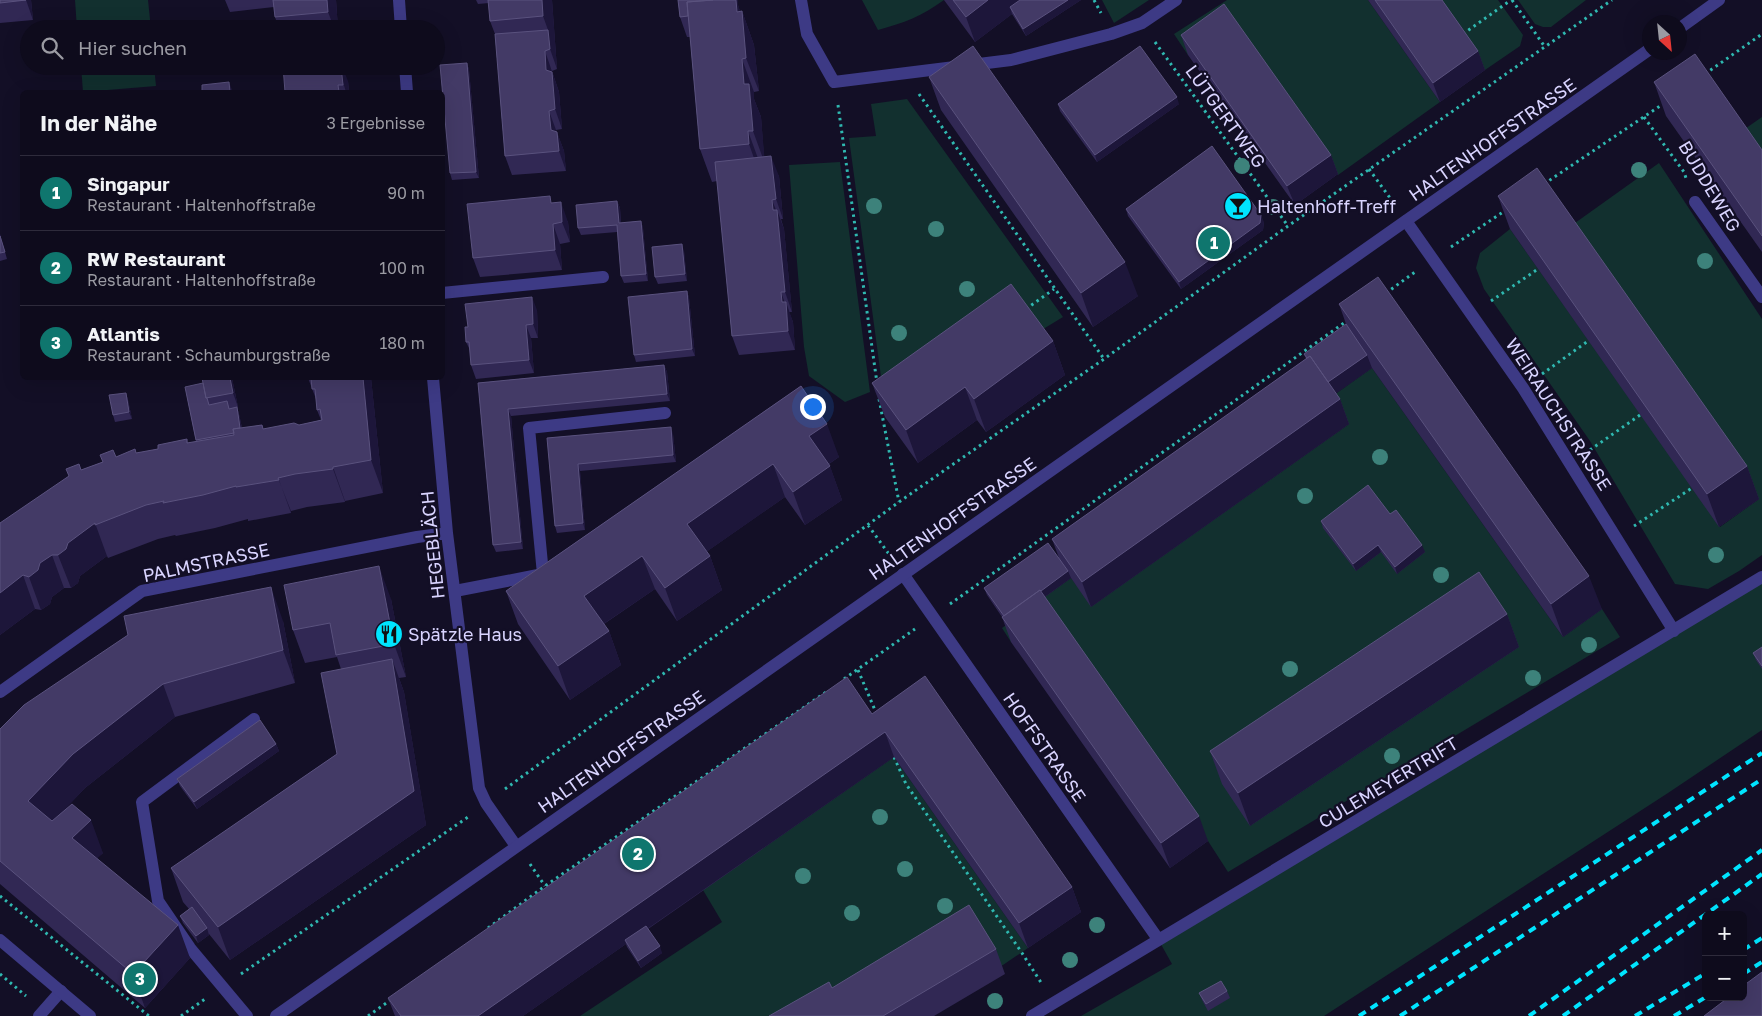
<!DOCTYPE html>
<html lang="de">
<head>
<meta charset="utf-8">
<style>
  :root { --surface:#0e0b1c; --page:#171425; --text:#f1f3f6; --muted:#9b9ba3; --line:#2e2b3b; --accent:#0f766e }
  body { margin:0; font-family:"Golos Text",sans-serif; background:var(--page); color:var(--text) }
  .controls { position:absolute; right:15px; bottom:15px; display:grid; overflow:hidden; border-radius:8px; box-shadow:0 5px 20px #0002 }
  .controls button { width:45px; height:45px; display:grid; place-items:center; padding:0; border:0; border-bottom:1px solid var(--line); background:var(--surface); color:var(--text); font:25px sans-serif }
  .compass { position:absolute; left:1642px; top:15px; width:45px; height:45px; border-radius:50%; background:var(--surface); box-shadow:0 5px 20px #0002; rotate:153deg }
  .you { position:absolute; left:812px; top:406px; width:18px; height:18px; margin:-12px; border:4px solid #fff; border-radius:50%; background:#1a73e8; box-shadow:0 0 0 8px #1a73e833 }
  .badge { display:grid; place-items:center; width:32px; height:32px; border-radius:50%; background:var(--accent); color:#fff; font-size:16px; font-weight:700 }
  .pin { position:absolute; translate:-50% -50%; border:2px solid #fff; box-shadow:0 1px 5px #0006 }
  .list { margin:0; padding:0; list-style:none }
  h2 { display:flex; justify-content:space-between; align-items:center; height:65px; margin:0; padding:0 20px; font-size:21px }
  h2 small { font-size:16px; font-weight:400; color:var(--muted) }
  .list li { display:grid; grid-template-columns:32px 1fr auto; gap:15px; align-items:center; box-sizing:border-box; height:75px; padding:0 20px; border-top:1px solid var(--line) }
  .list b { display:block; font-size:19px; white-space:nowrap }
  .list p { margin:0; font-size:16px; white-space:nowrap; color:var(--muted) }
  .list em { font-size:16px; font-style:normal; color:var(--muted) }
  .icon { flex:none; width:28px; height:28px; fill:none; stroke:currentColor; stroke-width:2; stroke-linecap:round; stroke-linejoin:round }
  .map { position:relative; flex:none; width:1762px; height:1016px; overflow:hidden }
  .search { position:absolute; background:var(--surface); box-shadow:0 5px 20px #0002; left:20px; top:20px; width:425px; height:55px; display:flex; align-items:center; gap:12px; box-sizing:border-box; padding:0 18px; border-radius:28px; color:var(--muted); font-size:19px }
  .panel { position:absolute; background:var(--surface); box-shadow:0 5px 20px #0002; left:20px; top:90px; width:425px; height:290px; border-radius:8px }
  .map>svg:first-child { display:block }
  .green { fill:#12302f }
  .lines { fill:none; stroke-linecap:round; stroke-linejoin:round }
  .path { stroke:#2fb8b0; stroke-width:3; stroke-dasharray:2.5 4; stroke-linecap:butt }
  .service { stroke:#3d3a85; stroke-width:12 }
  .minor { stroke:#3d3a85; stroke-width:12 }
  .tertiary { stroke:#3d3a85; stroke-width:12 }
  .rail { stroke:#00e5ff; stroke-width:4; stroke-dasharray:8 6; stroke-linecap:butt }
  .tree { fill:#3d827b }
  .wall { fill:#312854 }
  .shaded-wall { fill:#1d163a }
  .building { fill:#433a66; stroke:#5a527e }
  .labels { text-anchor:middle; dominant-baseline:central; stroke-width:4.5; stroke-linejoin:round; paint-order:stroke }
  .street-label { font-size:18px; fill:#d9d4ff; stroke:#130f26 }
  .poi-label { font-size:18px; fill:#d9d4ff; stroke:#130f26; text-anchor:start }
</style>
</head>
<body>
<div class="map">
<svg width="1762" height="1016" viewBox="0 0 1762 1016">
  <rect width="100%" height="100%" fill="#130f26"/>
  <!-- green -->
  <path class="green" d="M75 0H148L151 29H77Z
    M862 0H944C922 16 904 23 878 30Z
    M1102 0H1149L1114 23Z
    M1227 0H1368L1440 102 1338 175 1232 24 1188 55 1174 34Z
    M1436 0H1498L1523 35 1520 46 1485 70Z
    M1518 0H1586L1551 27H1543L1535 24Z
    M81 66H154L156 86 83 92Z
    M907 99 1063 317 1035 334 884 399 849 138 876 136 871 104Z
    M1762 117V166L1739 133Z
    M840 162 870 392 845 402 809 376 804 347 789 165Z
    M1659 163 1762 319V555L1739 571 1708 589 1675 584 1590 441 1484 289 1476 268 1480 253 1510 229 1720 527 1759 499 1568 228Z
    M1372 368 1563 637 1602 609 1620 637 1228 872 1208 841 1050 615 1011 642 1002 628 1071 578 1092 606 1349 424 1331 397Z
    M1762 577V730L1668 793 1324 1016H1081L1172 964 1158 939Z
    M894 757 1028 948 1000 967 822 1016H580L722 922 703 890Z"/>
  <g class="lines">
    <!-- path -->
    <path class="path" d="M1094 0 1101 13
      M1512 0 1545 47
      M1463 34 1511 0
      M1155 42 1288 226
      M1705 74 1762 34
      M919 94 1104 359
      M838 105 877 383
      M1644 117 1684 172 1687 181
      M1369 169 1393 202
      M1544 184 1666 102
      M1451 247 1506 210
      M1386 293 1415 272
      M1491 301 1538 269
      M1026 309 1054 289
      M1542 374 1588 341
      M879 399 899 502
      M1590 450 1640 415
      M868 525 891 557
      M1634 526 1692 488
      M950 604 1348 320
      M858 670 877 715
      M844 679 915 629
      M894 757 906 784 1022 953 1042 984
      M505 789 899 502 1104 359 1288 226 1612 0
      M530 864 545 886
      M0 896 149 1016
      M488 928 545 886 829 690
      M0 974 26 996
      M241 974 468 817
      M181 1016 205 999
      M368 1016 392 999"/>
    <!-- service -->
    <path class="service" d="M1695 202 1762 297
      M442 293 603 277
      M455 591 543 574 529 428 665 413
      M39 1016 61 991
      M247 1016 190 948 158 901 142 802 254 719"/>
    <!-- minor -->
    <path class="minor" d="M399 0 401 29
      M801 0 807 34 834 82 1011 60 1111 34 1142 23 1176 0
      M405 66 407 92
      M1406 221 1523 388 1674 631
      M433 378 447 533 479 788 486 803 516 846
      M903 574 1158 939
      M0 692 142 591 417 537 447 533
      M1032 1016 1762 577"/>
    <!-- tertiary -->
    <path class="tertiary" d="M1680 28 1719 0
      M0 940 90 1016
      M276 1016 1650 49"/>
    <!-- rail -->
    <path class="rail" d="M1743 950 1762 938
      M1743 974 1762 962
      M1359 1016 1762 753
      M1400 1016 1762 779
      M1529 1016 1762 850
      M1563 1016 1762 874
      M1635 1016 1706 973
      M1674 1016 1706 997"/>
  </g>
  <!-- trees -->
  <g class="tree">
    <circle cx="1242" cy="166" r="8"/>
    <circle cx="1639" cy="170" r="8"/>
    <circle cx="874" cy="206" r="8"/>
    <circle cx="1273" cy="207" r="8"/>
    <circle cx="936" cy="229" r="8"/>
    <circle cx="1705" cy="261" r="8"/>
    <circle cx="967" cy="289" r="8"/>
    <circle cx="899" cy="333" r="8"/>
    <circle cx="1380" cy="457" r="8"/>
    <circle cx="1305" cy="496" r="8"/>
    <circle cx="1716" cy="555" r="8"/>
    <circle cx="1441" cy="575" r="8"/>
    <circle cx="1589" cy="645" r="8"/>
    <circle cx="1290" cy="669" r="8"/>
    <circle cx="1533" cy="678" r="8"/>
    <circle cx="1392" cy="756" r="8"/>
    <circle cx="880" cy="817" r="8"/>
    <circle cx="905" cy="869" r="8"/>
    <circle cx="803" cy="876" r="8"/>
    <circle cx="945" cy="906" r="8"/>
    <circle cx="852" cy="913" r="8"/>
    <circle cx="1097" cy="925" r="8"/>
    <circle cx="1070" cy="960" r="8"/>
    <circle cx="995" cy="1001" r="8"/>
  </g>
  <!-- wall -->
  <path class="wall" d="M0 0H31L33 20 0 23Z
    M225 0H336L338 29H279L275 17 274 7 230 12Z
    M476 0H552L557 69 552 71 559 92 562 129 556 130 564 151 566 171 512 175 505 156 495 34 490 21 489 3 478 4Z
    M678 0H738V5L740 12 742 11 754 45 759 91 754 92V99L761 117 764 157 779 176 783 219H781L784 229 792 312H789L793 322 795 350 739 355 732 336 717 181 712 182 700 149 690 37H687L680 17Z
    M944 0H1081L1026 36 1012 14 975 42Z
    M1368 0H1442L1478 51 1485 70 1440 102Z
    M1181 35 1331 155 1338 174 1295 205 1188 55Z
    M467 63 469 70 479 178 452 180 450 173Z
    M929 77 1138 296 1093 327 941 110Z
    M348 81 349 92H285Z
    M1654 82 1762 150V252L1666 116Z
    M1058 104H1179L1097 162 1060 111Z
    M1498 196 1747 466 1759 499 1719 527 1510 229Z
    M617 201 620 208 621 223 641 221 643 228 648 281 624 283 621 276 617 232 581 235 578 228Z
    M553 203 568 222 570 242 560 244 562 270 480 277 473 258Z
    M1126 209 1264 222 1263 230 1181 289 1128 216Z
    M0 234 7 259 0 261Z
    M684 251 687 281 658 284 655 277Z
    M687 291 689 298 695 356 636 362 634 355Z
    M1339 304 1602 609 1563 637 1372 368 1336 393 1340 399 1349 424 1091 607 1071 578 1045 597 1208 841 1170 868 1011 642 1002 617 987 595 984 588 1059 558 1052 539 1306 359 1304 354 1346 324Z
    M537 310 538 338H531L534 373 476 379 471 365 470 350 466 342 468 327Z
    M1053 341 1065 375 986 432 977 420 918 463 885 417 872 383Z
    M664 365 667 372 670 401 511 416 523 549 496 552 493 545 478 383Z
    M202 378H232L238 407H237L239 414 242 428 262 425 263 429 299 425 321 420 317 410 316 399 308 378H371L383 493 345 501V502L307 507 291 511V513L248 521V519L215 528 176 536 175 535 158 539 108 558 107 556 80 576 78 583 71 588H64L52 597 50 604 41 610 35 609 0 635V523L81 470 116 457 158 449 187 439 188 443 196 442 185 387 203 383Z
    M801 386 839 457 829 464 842 500 805 525 785 497 706 552 710 556 722 590 677 621 655 589 604 624 609 631 621 665 570 700 518 624 506 591Z
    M126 393 128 400 132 419 115 422 113 415Z
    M673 434 676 462 580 471 585 530 557 533 555 526 547 438Z
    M1390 514 1425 552 1397 574 1381 552 1356 571 1323 528 1321 521Z
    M391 599 406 677 399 678 404 692 426 825 230 960 209 934V935L198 943 183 923 180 916 189 909 183 902 171 868 337 754 341 669 337 657 305 663 293 630Z
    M1507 614 1519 647 1250 826 1222 784 1210 751Z
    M283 621 295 683 175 717 85 788 59 815 103 853 97 858 190 958 145 1008 0 884V729Z
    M1762 647V669L1756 660 1753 653Z
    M872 714 1072 887 1081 912 1028 948 894 757 648 929 662 953 641 968 627 947 626 944 523 1016H395L388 998Z
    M276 744 279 751 197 809 180 786 177 779Z
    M996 949 1005 974 934 1016H769L832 988Z
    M1227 991 1230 998 1208 1011 1202 1000 1199 993Z"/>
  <!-- shaded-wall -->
  <path class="shaded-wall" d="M26 0H31L33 20Z
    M327 0H336L338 29H333V25L328 12Z
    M542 0H552L557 69 550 49 548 30 543 16Z
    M734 0H738V5L743 19 742 11 754 45 759 91 746 58Z
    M988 0H1023L1010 7 1012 14 975 42 966 17Z
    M1068 0H1081L1026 36 1023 29Z
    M545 51 559 92 562 129 555 109 546 70Z
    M1478 51 1485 70 1440 102 1433 83Z
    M742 59 754 92V99L761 117 765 164 753 131 744 84Z
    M467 63 469 70 479 178 476 172Z
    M338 66H342L348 81 349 92H346Z
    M229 82 233 92H230Z
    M1177 97 1179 104 1097 162 1095 155Z
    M549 111 556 130 558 150 551 130Z
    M748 131 760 164 761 178 749 144Z
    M557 132 564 151 566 171 559 151Z
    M1331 155 1338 174 1295 205 1287 186Z
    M771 156 779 176 783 219 776 199Z
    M772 200 778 215 777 210 784 229 792 312 785 292Z
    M617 201 620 208 621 230 619 223Z
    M561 202 568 222 570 242 562 222Z
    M1261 215 1264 222 1263 230 1181 289 1179 282Z
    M641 221 643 228 648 281 646 274Z
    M553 224 560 244 562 270 555 250Z
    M682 244 684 251 687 281 685 274Z
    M1125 262 1138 296 1093 327 1081 293Z
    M687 291 689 298 695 356 692 349Z
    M781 292 786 306V302L793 322 795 350 788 331 782 302Z
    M532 297 537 310 538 338 533 324Z
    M526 325 531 338 534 373 529 360Z
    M1053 341 1065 375 986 432 974 399Z
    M1367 355 1372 368 1331 397 1326 384Z
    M664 365 667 372 670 401 667 394Z
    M230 378H232L238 407 233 393Z
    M363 378H371L383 493 371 460Z
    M965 387 977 420 918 463 906 430Z
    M126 393 128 400 132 419 129 412Z
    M1340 399 1349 424 1091 607 1082 582Z
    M237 407 239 414 244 439 241 432Z
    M508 409 511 416 523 549 521 542Z
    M827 424 839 457 821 469 809 436Z
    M671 427 673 434 676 462 673 455Z
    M578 464 580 471 585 530 583 523Z
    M773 464 785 497 699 557 687 524Z
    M830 466 842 500 805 525 793 492Z
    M1747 466 1759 499 1719 527 1707 494Z
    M333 467 345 501V502L333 469Z
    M278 478 291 511V513L279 480Z
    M95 523 107 556 80 576 78 583 71 588 58 555 68 543Z
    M1378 545 1381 552 1356 571 1353 564Z
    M1422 545 1425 552 1397 574 1395 567Z
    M52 555 64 588 52 597 50 604 41 610 29 577 40 563Z
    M642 556 655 589 596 629 584 596Z
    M710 556 722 590 677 621 665 588Z
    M379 566 391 599 406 677 394 644Z
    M1068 571 1071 578 1007 624 1005 617Z
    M23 575 35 609 0 635V593Z
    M1589 576 1602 609 1563 637 1551 604Z
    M271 587 283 621 295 683 283 650Z
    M1507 614 1519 647 1250 826 1238 793Z
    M609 631 621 665 570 700 558 666Z
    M392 659 404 692 426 825 230 960 218 927 414 791Z
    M163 684 175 717 85 788 41 835 28 801 73 754Z
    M885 732 894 757 627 943 625 940 626 944 523 1016H478Z
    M276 744 279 751 197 809 194 802Z
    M1199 816 1208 841 1170 868 1161 843Z
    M91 820 103 853 84 871 72 838Z
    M1072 887 1081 912 1028 948 1019 923Z
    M178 925 190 958 145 1008 133 974Z
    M207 928 209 935 198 943 196 936Z
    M660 946 662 953 641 968 638 961Z"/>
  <!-- building -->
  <path class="building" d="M0 0H26L0 3Z
    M273 0H327L328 12 275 17Z
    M488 0H542L543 16 490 21Z
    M678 0H713L687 2 688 16 680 17Z
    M713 0H736L737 12 742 11 746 58 742 59 744 84H749L753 131H748L749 144 700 149 687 2Z
    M953 0H988L966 17Z
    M1020 0H1068L1023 29 1010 7Z
    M1375 0H1442L1478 51 1433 83Z
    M1224 4 1331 155 1287 186 1181 35Z
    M333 25V29H296Z
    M548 30 550 49 545 51 546 70 552 72 555 109 549 111 551 130 557 132 559 151 505 156 495 34Z
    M973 46 1125 262 1081 293 929 77Z
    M1140 46 1177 97 1095 155 1058 104Z
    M1695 54 1762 150V236L1654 82Z
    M467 63 476 172 450 173 440 65Z
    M283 66H341L343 85H338L339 92H285Z
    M229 82 230 92H202V85Z
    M1212 146 1261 215 1260 223 1179 282 1126 209Z
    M771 156 776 199 772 200 773 210H777L785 292H781L782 302H786L788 331 732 336 715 162Z
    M1537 168 1747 466 1707 494 1498 196Z
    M550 196 551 203 561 202 562 222 553 224 555 250 473 258 467 204Z
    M617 201 619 223 641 221 646 274 621 276 617 225 578 228 576 205Z
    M0 236 5 252 0 253Z
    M682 244 685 274 655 277 652 247Z
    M1378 277 1589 576 1551 604 1339 304Z
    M1011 284 1053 341 974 399 965 387 906 430 872 383Z
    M687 291 692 349 634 355 628 297Z
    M532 297 533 324 526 325 529 360 471 365 469 342H466L465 327H468L465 304Z
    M1346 324 1367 355 1328 382 1310 356 1307 358 1304 354Z
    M1310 356 1340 399 1082 582 1052 539Z
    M664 365 667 394 508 409 521 542 493 545 478 383Z
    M202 378H230L233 393 206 398Z
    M311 378H363L371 460 333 467V469L295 474 278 478 279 480 236 487V486L203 495 163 503 164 501 146 505 95 525V523L68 543 66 549 58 555H52L40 563 38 570 29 577 23 575 0 593V523L69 476 66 469 79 464 81 470 103 462 100 455 113 450 116 457 135 449 136 453 158 449V445L187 439V443L234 435 233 429 262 425 263 429 294 423 299 425 322 420 320 409 317 410 315 389H312Z
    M203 383 206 398H207L209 405 227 401 229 409 237 407 240 428 233 429 234 433 196 440 185 387Z
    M801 386 827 424 809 436 830 466 793 492 773 464 687 524 710 556 665 588 642 556 584 596 609 631 558 666 506 591Z
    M126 393 129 412 113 415 109 395Z
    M671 427 673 455 578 464 583 523 555 526 547 438Z
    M1368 485 1390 514 1396 510 1422 545 1395 567 1378 545 1353 564 1321 521Z
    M1048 543 1068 571 1041 591 1040 590 1004 616 984 588Z
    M379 566 394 644 336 655 330 623 293 630 284 585Z
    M1479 572 1507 614 1238 793 1210 751Z
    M271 587 283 650 163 684 73 754 28 801 52 821 72 804 91 820 72 838 178 925 133 974 0 861V729L24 705 128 635 124 616Z
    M1040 590 1199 816 1161 843 1002 617Z
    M1762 647V666L1753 653Z
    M392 659 414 791 218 927 171 868 337 754 321 673Z
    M925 676 1072 887 1019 923 885 732 478 1016H401L388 998 847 677 872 714Z
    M260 720 276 744 194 802 177 779Z
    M969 905 996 949 883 1016H769L829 982 832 988Z
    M192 907 207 928 196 936 180 916Z
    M646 926 660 946 638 961 625 940Z
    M1762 972V1016H1704L1729 997H1743V986Z
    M1221 981 1227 991 1206 1004 1199 993Z"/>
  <!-- icons -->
  <defs>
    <g id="bar-disc" transform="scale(1.4375)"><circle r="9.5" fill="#00e5ff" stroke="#130f26"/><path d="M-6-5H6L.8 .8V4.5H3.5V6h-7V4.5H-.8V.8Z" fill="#111"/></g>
    <g id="restaurant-disc" transform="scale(1.4375)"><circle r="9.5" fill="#00e5ff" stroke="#130f26"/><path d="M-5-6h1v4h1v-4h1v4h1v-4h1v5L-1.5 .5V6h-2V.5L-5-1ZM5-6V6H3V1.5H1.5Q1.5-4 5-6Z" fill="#111"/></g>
  </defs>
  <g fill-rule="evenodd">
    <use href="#bar-disc" x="1238" y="206"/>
    <use href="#restaurant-disc" x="389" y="634"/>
  </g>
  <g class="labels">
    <!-- street labels -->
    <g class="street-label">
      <text transform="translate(1226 116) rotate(54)">LÜTGERTWEG</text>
      <text transform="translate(1492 139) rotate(-35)">HALTENHOFFSTRASSE</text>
      <text transform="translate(1710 186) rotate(59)">BUDDEWEG</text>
      <text transform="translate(1559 414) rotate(57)">WEIRAUCHSTRASSE</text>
      <text transform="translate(952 518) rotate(-35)">HALTENHOFFSTRASSE</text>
      <text transform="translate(432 545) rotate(-96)">HEGEBLÄCH</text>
      <text transform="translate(206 562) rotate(-12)">PALMSTRASSE</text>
      <text transform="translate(1045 747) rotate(55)">HOFFSTRASSE</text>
      <text transform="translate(621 751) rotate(-35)">HALTENHOFFSTRASSE</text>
      <text transform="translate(1388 782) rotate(-31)">CULEMEYERTRIFT</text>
    </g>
    <!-- poi labels -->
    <g class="poi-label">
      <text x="1257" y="206">Haltenhoff-Treff</text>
      <text x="408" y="634">Spätzle Haus</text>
    </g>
  </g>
</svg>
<div class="controls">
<button>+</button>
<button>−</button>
</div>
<svg class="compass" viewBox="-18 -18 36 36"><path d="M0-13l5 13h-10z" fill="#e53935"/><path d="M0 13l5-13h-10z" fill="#9b9ba3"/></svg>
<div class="you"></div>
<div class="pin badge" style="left:1214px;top:243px">1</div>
<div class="pin badge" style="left:638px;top:854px">2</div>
<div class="pin badge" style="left:140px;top:979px">3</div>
<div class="search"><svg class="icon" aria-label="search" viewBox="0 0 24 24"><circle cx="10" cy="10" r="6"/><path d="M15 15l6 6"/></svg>Hier suchen</div>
<section class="panel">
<h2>In der Nähe<small>3 Ergebnisse</small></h2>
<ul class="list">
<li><span class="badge">1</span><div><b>Singapur</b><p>Restaurant · Haltenhoffstraße</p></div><em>90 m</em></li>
<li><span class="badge">2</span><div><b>RW Restaurant</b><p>Restaurant · Haltenhoffstraße</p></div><em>100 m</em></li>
<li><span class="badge">3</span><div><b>Atlantis</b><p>Restaurant · Schaumburgstraße</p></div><em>180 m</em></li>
</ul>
</section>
</div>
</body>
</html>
